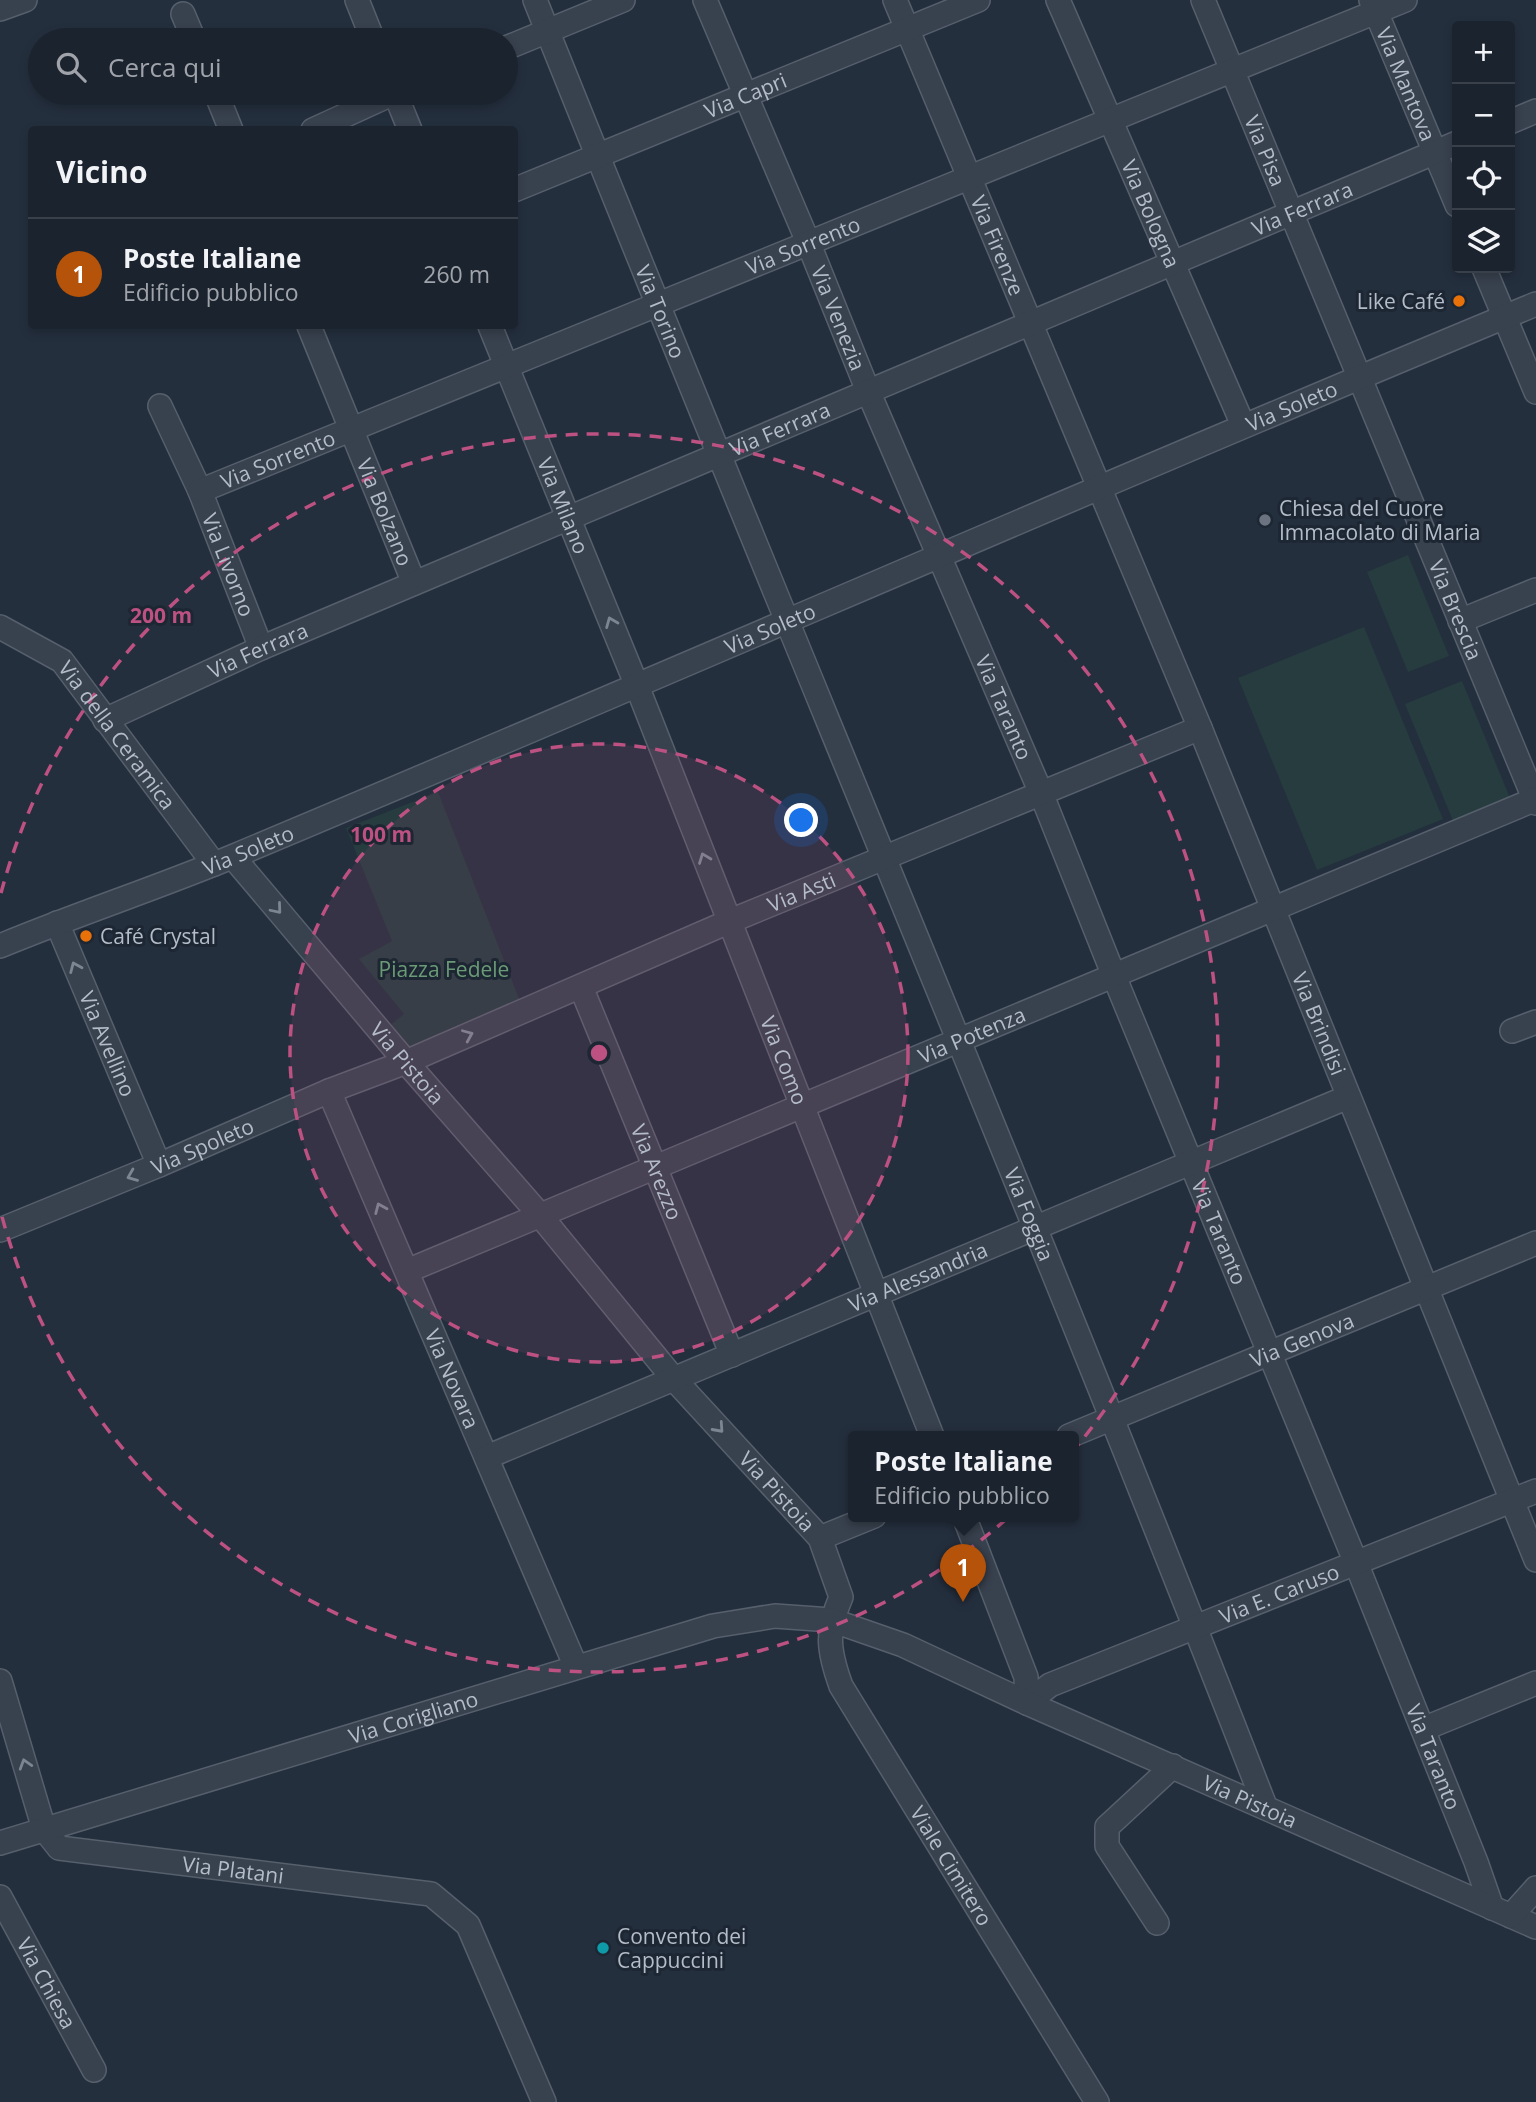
<!DOCTYPE html>
<html lang="it">
<head>
<meta charset="utf-8">
<style>
  :root { --surface:#1b232e; --page:#282f3a; --text:#f1f3f6; --muted:#a0a4aa; --line:#39404a; --accent:#b45309 }
  body { margin:0; font-family:"Open Sans",sans-serif; background:var(--page); color:var(--text) }
  .controls { position:absolute; right:21px; top:21px; display:grid; overflow:hidden; border-radius:7px; box-shadow:0 4px 10px #0003 }
  .controls button { width:63px; height:63px; display:grid; place-items:center; padding:0; border:0; border-bottom:2px solid var(--line); background:var(--surface); color:var(--text); font:35px sans-serif }
  .you { position:absolute; left:802px; top:821px; width:24px; height:24px; margin:-18px; border:5px solid #fff; border-radius:50%; background:#1a73e8; box-shadow:0 0 0 10px #1a73e833 }
  .badge { display:grid; place-items:center; width:46px; height:46px; border-radius:50%; background:var(--accent); color:#fff; font-size:23px; font-weight:700 }
  .pin { position:absolute; translate:-50% -58px; filter:drop-shadow(0 2px 4px #0008) }
  .pin::after { content:''; position:absolute; top:37px; width:24px; height:21px; background:inherit; clip-path:polygon(0 0,100% 0,50% 100%) }
  .popup { position:absolute; left:848px; top:1431px; width:231px; height:91px; box-sizing:border-box; display:grid; place-content:center; border-radius:7px; background:var(--surface); filter:drop-shadow(0 2px 5px #0005); font-size:23px; white-space:nowrap; color:var(--muted) }
  .popup b { font-size:26px; color:var(--text) }
  .popup::after { content:''; position:absolute; left:50%; top:100%; margin-left:-14px; border:14px solid transparent; border-top-color:var(--surface) }
  .list { margin:0; padding:0; list-style:none }
  h2 { display:flex; justify-content:space-between; align-items:center; height:91px; margin:0; padding:0 28px; font-size:30px }
  h2 small { font-size:23px; font-weight:400; color:var(--muted) }
  .list li { display:grid; grid-template-columns:46px 1fr auto; gap:21px; align-items:center; box-sizing:border-box; height:112px; padding:0 28px; border-top:2px solid var(--line) }
  .list b { display:block; font-size:26px; white-space:nowrap }
  .list p { margin:0; font-size:23px; white-space:nowrap; color:var(--muted) }
  .list em { font-size:23px; font-style:normal; color:var(--muted) }
  .icon { flex:none; width:38px; height:38px; fill:none; stroke:currentColor; stroke-width:2; stroke-linecap:round; stroke-linejoin:round }
  .map { position:relative; flex:none; width:1536px; height:2102px; overflow:hidden }
  .search { position:absolute; background:var(--surface); box-shadow:0 4px 10px #0003; left:28px; top:28px; width:490px; height:77px; display:flex; align-items:center; gap:18px; box-sizing:border-box; padding:0 24px; border-radius:38px; color:var(--muted); font-size:26px }
  .panel { position:absolute; background:var(--surface); box-shadow:0 4px 10px #0003; left:28px; top:126px; width:490px; height:203px; border-radius:7px }
  .map>svg:first-child { display:block }
  .park { fill:#263c3f }
  .lines { fill:none; stroke-linecap:round; stroke-linejoin:round }
  .minor-casing { stroke:#565f6c; stroke-width:26 }
  .minor { stroke:#38414e; stroke-width:23 }
  .oneway { stroke:#7c8592 }
  .ring { fill:none; stroke:#bd5182; stroke-width:3.5; stroke-dasharray:12 9 }
  .food-dot { fill:#e8710a; stroke:#1d2633; stroke-width:2.5 }
  .worship-dot { fill:#6b7280; stroke:#1d2633; stroke-width:2.5 }
  .culture-dot { fill:#0f9aa8; stroke:#1d2633; stroke-width:2.5 }
  .labels { text-anchor:middle; dominant-baseline:central; stroke-width:6; stroke-linejoin:round; paint-order:stroke }
  .street-label { font-size:21px; fill:#b4bcc9; stroke:#1d2633 }
  .poi-label { font-size:21px; fill:#b4bcc9; stroke:#1d2633; text-anchor:start }
  .park-label { font-size:21px; fill:#6b9a76; stroke:#1d2633 }
  .centre { fill:#bd5182; stroke:#1d2633; stroke-width:3.5 }
  .ring-label { font-size:21px; text-anchor:middle; font-weight:bold; fill:#bd5182; stroke:#1d2633; stroke-width:6; stroke-linejoin:round; paint-order:stroke }
</style>
</head>
<body>
<div class="map">
<svg width="1536" height="2102" viewBox="0 0 1536 2102">
  <rect width="100%" height="100%" fill="#242f3e"/>
  <!-- park -->
  <path class="park" d="M1408 555 1449 656 1408 672 1367 572Z
    M1364 627 1443 819 1317 870 1238 678Z
    M1462 681 1510 798 1453 821 1405 704Z
    M438 792 520 1001 408 1048 389 1026 404 1014 359 959 392 941 346 828Z"/>
  <g class="lines">
    <!-- minor casing -->
    <g class="minor-casing">
      <g id="minor">
        <path d="M357 0 373 40"/>
        <path id="s1" d="M535 0C776 603 1030 1201 1265 1806"/>
        <path id="s2" d="M705 0 808 242 868 391 1041 793 1114 976 1356 1563 1476 1862 1492 1908"/>
        <path id="s3" d="M895 0 1200 728 1536 1560"/>
        <path id="s4" d="M1058 0 1243 425"/>
        <path id="s5" d="M1203 0 1536 803"/>
        <path id="s6" d="M1371 0 1457 205"/>
        <path d="M0 9 25 0"/>
        <path d="M183 14 194 40"/>
        <path d="M506 48 623 0"/>
        <path d="M216 93 231 130"/>
        <path d="M395 93 410 130"/>
        <path d="M1510 122 1536 111"/>
        <path d="M313 130 394 93"/>
        <path id="s7" d="M514 190 978 0"/>
        <path d="M1484 268 1536 392"/>
        <path id="s8" d="M309 326 414 583"/>
        <path id="s9" d="M490 326 637 686 932 1436"/>
        <path id="s10" d="M160 406 200 491 261 648"/>
        <path id="s11" d="M200 491 1405 0"/>
        <path d="M1460 621 1536 590"/>
        <path id="s12" d="M0 627 62 661 214 864"/>
        <path id="s13" d="M105 720 261 648 1457 143"/>
        <path id="s14" d="M233 857 406 1062 539 1214 673 1378 820 1538 841 1597C826 1632 828 1650 841 1686L1097 2102"/>
        <path id="s15" d="M57 923 159 1165"/>
        <path id="s16" d="M0 946C77 914 157 888 234 856 669 674 1100 484 1536 304"/>
        <path id="s17" d="M581 987 732 1355"/>
        <path d="M1512 1031 1536 1022"/>
        <path id="s18" d="M329 1091 576 1667"/>
        <path id="s19" d="M0 1230 159 1165 329 1091 406 1062 728 922 1200 728"/>
        <path id="s20" d="M407 1271 1536 799"/>
        <path id="s21" d="M1069 1436 1536 1243"/>
        <path id="s22" d="M487 1457 1348 1097"/>
        <path d="M964 1516 1026 1677 1027 1703"/>
        <path d="M820 1538 874 1516"/>
        <path id="s23" d="M0 1681 44 1829 59 1848 431 1894 468 1925 544 2102"/>
        <path id="s24" d="M1027 1703 1050 1685 1536 1491"/>
        <path d="M1423 1729 1536 1683"/>
        <path id="s25" d="M0 1843 713 1626 775 1616 831 1620 903 1645 1027 1703 1536 1927"/>
        <path id="s26" d="M0 1897 94 2070"/>
        <path d="M1511 1916 1536 1888"/>
        <path d="M1157 1923 1107 1846V1827L1173 1766"/>
      </g>
    </g>
    <!-- minor -->
    <use href="#minor" class="minor"/>
  </g>
  <!-- one-way arrows -->
  <defs><path id="oneway-chevron" d="M-2-3.5L2.5 0L-2 3.5" fill="none" stroke-width="1.6" stroke-linecap="round" stroke-linejoin="round" transform="scale(1.75)"/></defs>
  <g class="oneway">
    <use href="#oneway-chevron" transform="translate(611 622) rotate(-112)"/>
    <use href="#oneway-chevron" transform="translate(704 858) rotate(-111)"/>
    <use href="#oneway-chevron" transform="translate(277 909) rotate(50)"/>
    <use href="#oneway-chevron" transform="translate(75 967) rotate(-113)"/>
    <use href="#oneway-chevron" transform="translate(468 1035) rotate(-23)"/>
    <use href="#oneway-chevron" transform="translate(132 1176) rotate(158)"/>
    <use href="#oneway-chevron" transform="translate(380 1208) rotate(-113)"/>
    <use href="#oneway-chevron" transform="translate(719 1428) rotate(48)"/>
    <use href="#oneway-chevron" transform="translate(25 1764) rotate(-107)"/>
  </g>
  <!-- distance rings -->
  <circle cx="599" cy="1053" r="309" fill="#bd5182" fill-opacity=".12"/>
  <g class="ring">
    <circle cx="599" cy="1053" r="309"/>
    <path d="M1 893A619 619 0 1 1 1 1213"/>
  </g>
  <!-- markers -->
  <g class="food-dot">
    <circle cx="1459" cy="301" r="7"/>
    <circle cx="86" cy="936" r="7"/>
  </g>
  <circle class="worship-dot" cx="1265" cy="520" r="7"/>
  <circle class="culture-dot" cx="603" cy="1948" r="7"/>
  <g class="labels">
    <!-- street labels -->
    <g class="street-label">
      <text stroke="none"><textPath href="#s6" startOffset="91">Via Mantova</textPath></text>
      <text stroke="none"><textPath href="#s7" startOffset="250">Via Capri</textPath></text>
      <text stroke="none"><textPath href="#s5" startOffset="163">Via Pisa</textPath></text>
      <text stroke="none"><textPath href="#s13" startOffset="1302">Via Ferrara</textPath></text>
      <text stroke="none"><textPath href="#s4" startOffset="233">Via Bologna</textPath></text>
      <text stroke="none"><textPath href="#s3" startOffset="266">Via Firenze</textPath></text>
      <text stroke="none"><textPath href="#s11" startOffset="651">Via Sorrento</textPath></text>
      <text stroke="none"><textPath href="#s1" startOffset="336">Via Torino</textPath></text>
      <text stroke="none"><textPath href="#s2" startOffset="345">Via Venezia</textPath></text>
      <text stroke="none"><textPath href="#s16" startOffset="1400">Via Soleto</textPath></text>
      <text stroke="none"><textPath href="#s13" startOffset="735">Via Ferrara</textPath></text>
      <text stroke="none"><textPath href="#s11" startOffset="84">Via Sorrento</textPath></text>
      <text stroke="none"><textPath href="#s9" startOffset="194">Via Milano</textPath></text>
      <text stroke="none"><textPath href="#s8" startOffset="201">Via Bolzano</textPath></text>
      <text stroke="none"><textPath href="#s10" startOffset="173">Via Livorno</textPath></text>
      <text stroke="none"><textPath href="#s5" startOffset="660">Via Brescia</textPath></text>
      <text stroke="none"><textPath href="#s16" startOffset="833">Via Soleto</textPath></text>
      <text stroke="none"><textPath href="#s13" startOffset="168">Via Ferrara</textPath></text>
      <text stroke="none"><textPath href="#s2" startOffset="768">Via Taranto</textPath></text>
      <text stroke="none"><textPath href="#s12" startOffset="163">Via della Ceramica</textPath></text>
      <text stroke="none"><textPath href="#s16" startOffset="266">Via Soleto</textPath></text>
      <text stroke="none"><textPath href="#s19" startOffset="870">Via Asti</textPath></text>
      <text stroke="none"><textPath href="#s3" startOffset="1108">Via Brindisi</textPath></text>
      <text stroke="none"><textPath href="#s20" startOffset="612">Via Potenza</textPath></text>
      <text stroke="none"><textPath href="#s15" startOffset="131">Via Avellino</textPath></text>
      <text stroke="none"><textPath href="#s9" startOffset="791">Via Como</textPath></text>
      <text stroke="none"><textPath href="#s14" startOffset="270">Via Pistoia</textPath></text>
      <text stroke="none"><textPath href="#s19" startOffset="219">Via Spoleto</textPath></text>
      <text stroke="none"><textPath href="#s17" startOffset="200">Via Arezzo</textPath></text>
      <text stroke="none"><textPath href="#s1" startOffset="1311">Via Foggia</textPath></text>
      <text stroke="none"><textPath href="#s2" startOffset="1335">Via Taranto</textPath></text>
      <text stroke="none"><textPath href="#s22" startOffset="467">Via Alessandria</textPath></text>
      <text stroke="none"><textPath href="#s21" startOffset="252">Via Genova</textPath></text>
      <text stroke="none"><textPath href="#s18" startOffset="313">Via Novara</textPath></text>
      <text stroke="none"><textPath href="#s14" startOffset="836">Via Pistoia</textPath></text>
      <text stroke="none"><textPath href="#s24" startOffset="276">Via E. Caruso</textPath></text>
      <text stroke="none"><textPath href="#s25" startOffset="432">Via Corigliano</textPath></text>
      <text stroke="none"><textPath href="#s2" startOffset="1902">Via Taranto</textPath></text>
      <text stroke="none"><textPath href="#s25" startOffset="1321">Via Pistoia</textPath></text>
      <text stroke="none"><textPath href="#s14" startOffset="1265">Viale Cimitero</textPath></text>
      <text stroke="none"><textPath href="#s23" startOffset="354">Via Platani</textPath></text>
      <text stroke="none"><textPath href="#s26" startOffset="98">Via Chiesa</textPath></text>
    </g>
    <!-- poi labels -->
    <g class="poi-label">
      <text x="1445" y="301" text-anchor="end">Like Café</text>
      <text x="1279" y="508">Chiesa del Cuore<tspan x="1279" dy="24">Immacolato di Maria</tspan></text>
      <text x="100" y="936">Café Crystal</text>
      <text x="617" y="1936">Convento dei<tspan x="617" dy="24">Cappuccini</tspan></text>
    </g>
    <!-- park labels -->
    <g class="park-label">
      <text x="444" y="969">Piazza Fedele</text>
    </g>
  </g>
  <circle cx="599" cy="1053" r="10" class="centre"/>
  <g class="ring-label">
    <text x="161" y="623">200 m</text>
    <text x="381" y="842">100 m</text>
  </g>
</svg>
<div class="controls">
<button>+</button>
<button>−</button>
<button><svg class="icon" aria-label="locate" viewBox="0 0 24 24"><circle cx="12" cy="12" r="6"/><path d="M12 2v4M12 18v4M2 12h4M18 12h4"/></svg></button>
<button><svg class="icon" aria-label="layers" viewBox="0 0 24 24"><path d="M12 4l9 5-9 5-9-5zM3 14l9 5 9-5"/></svg></button>
</div>
<div class="you"></div>
<div class="pin badge" style="left:963px;top:1602px">1</div>
<div class="popup"><b>Poste Italiane</b>Edificio pubblico</div>
<div class="search"><svg class="icon" aria-label="search" viewBox="0 0 24 24"><circle cx="10" cy="10" r="6"/><path d="M15 15l6 6"/></svg>Cerca qui</div>
<section class="panel">
<h2>Vicino<small></small></h2>
<ul class="list">
<li><span class="badge">1</span><div><b>Poste Italiane</b><p>Edificio pubblico</p></div><em>260 m</em></li>
</ul>
</section>
</div>
</body>
</html>
